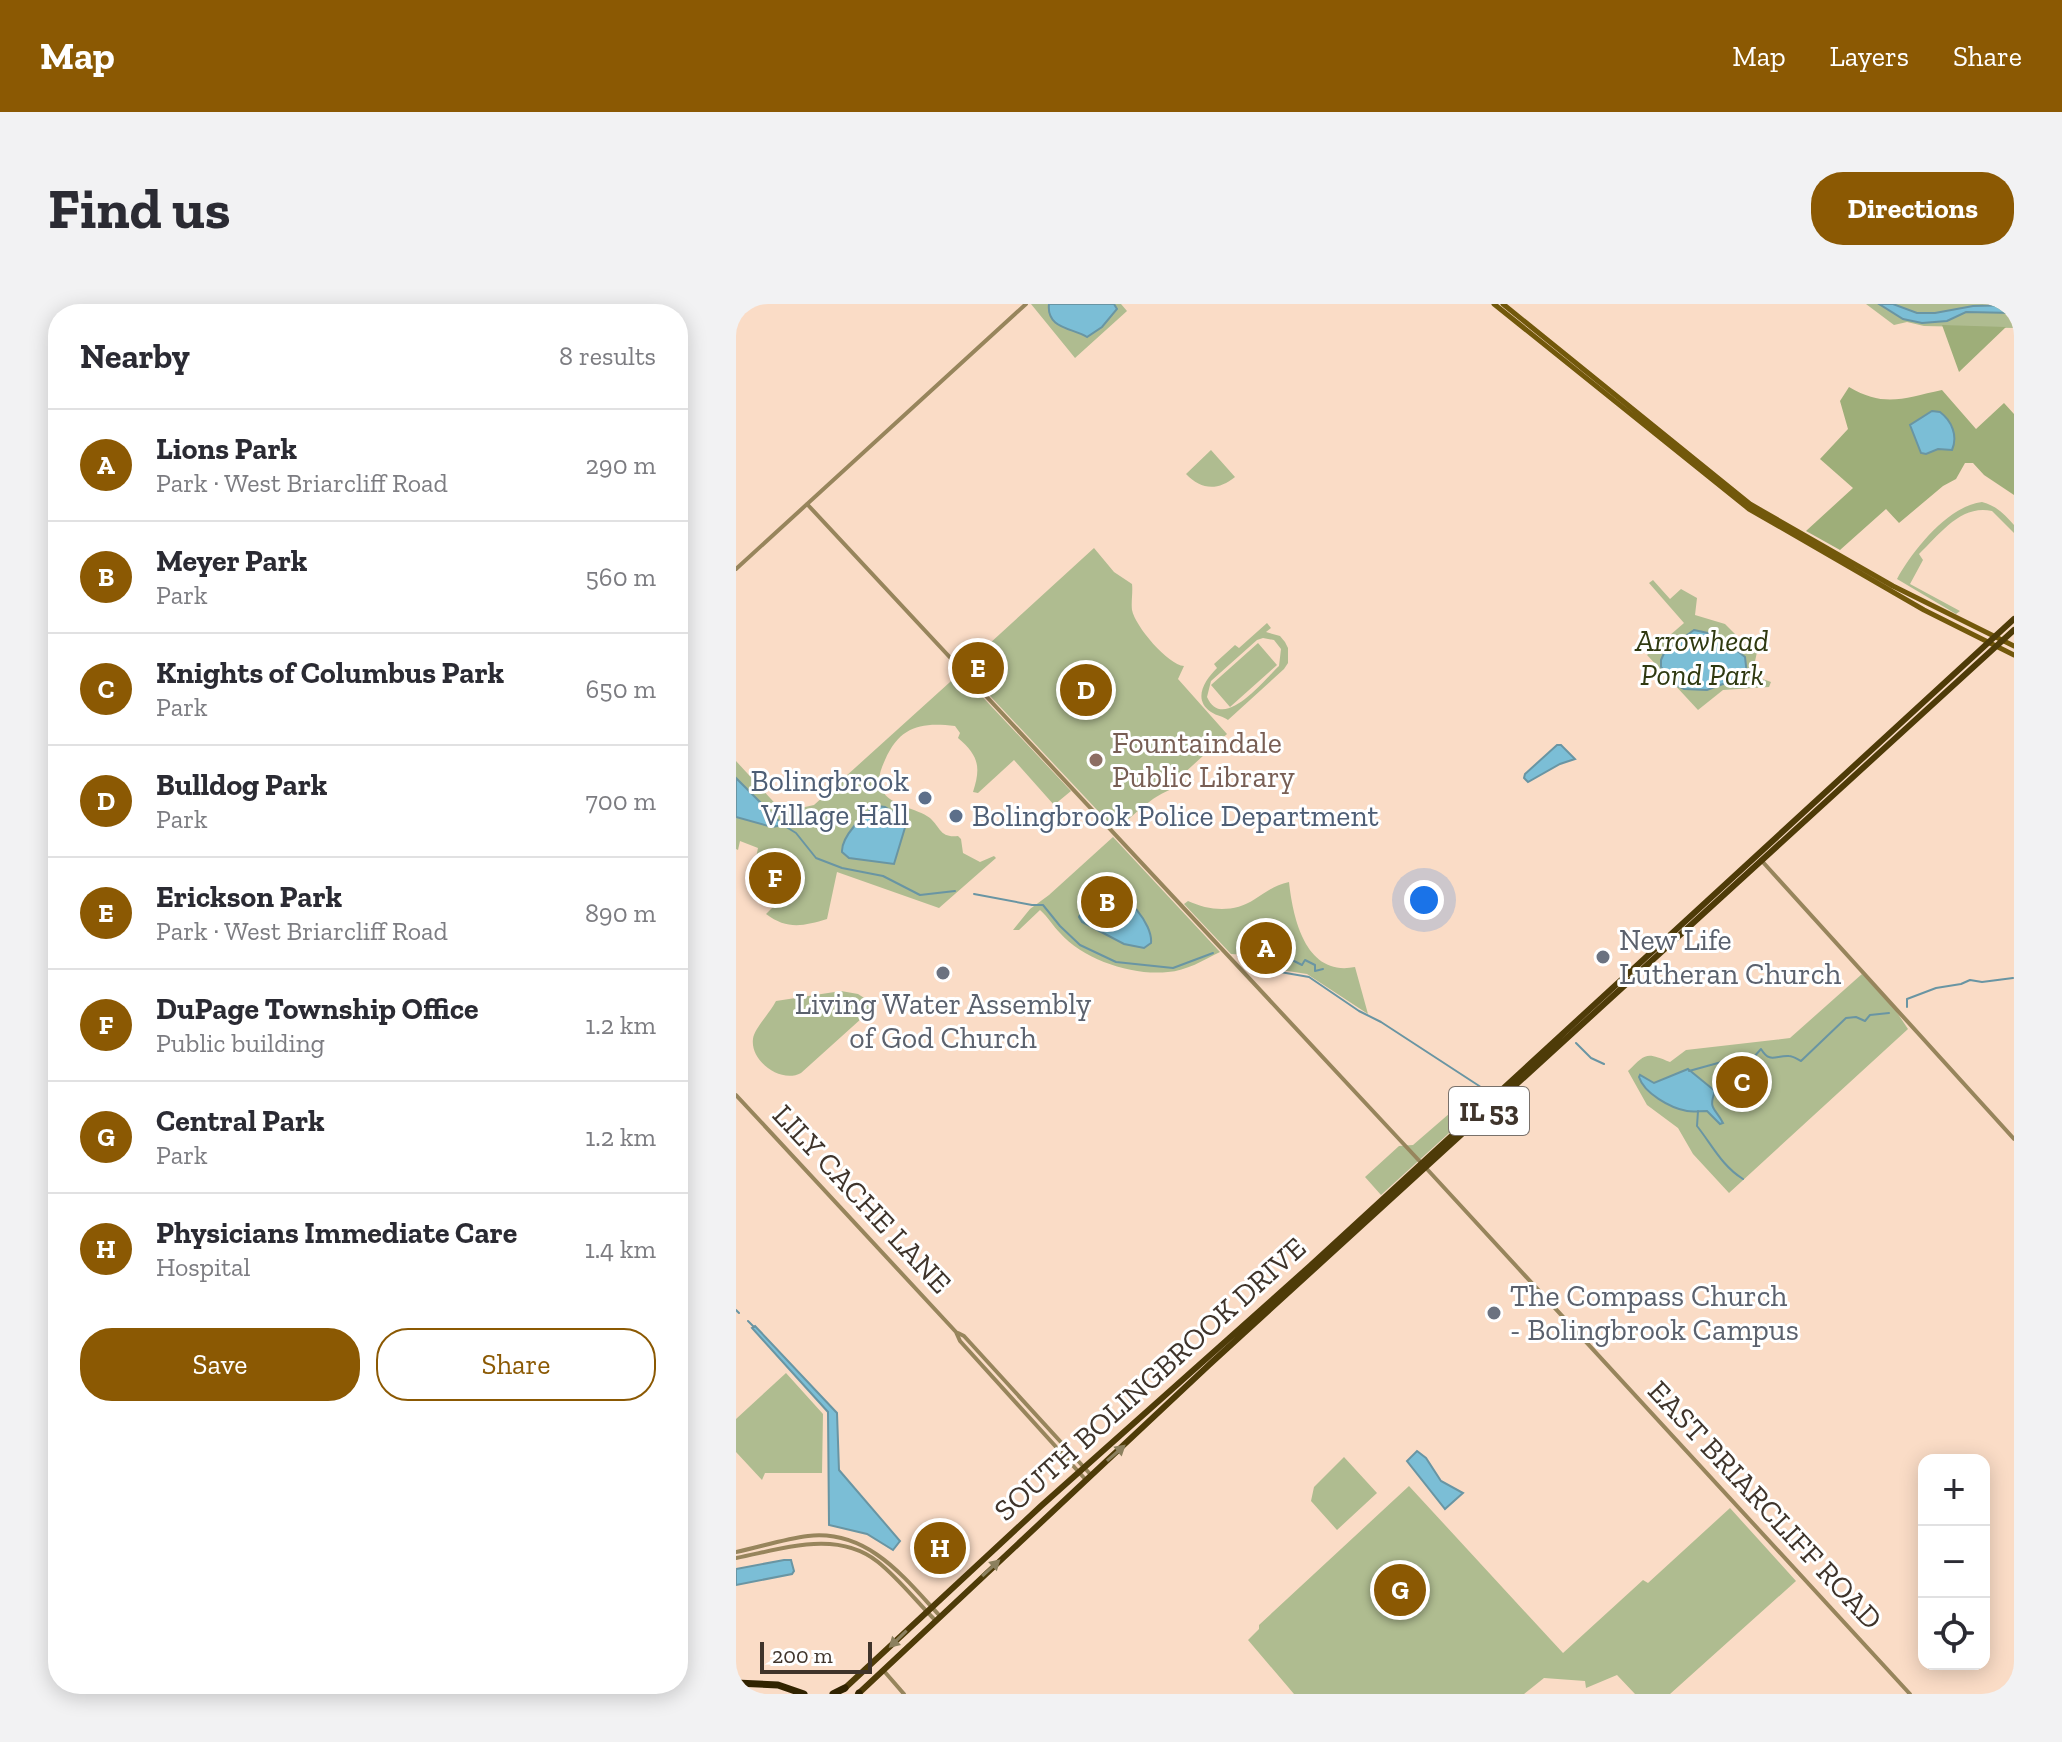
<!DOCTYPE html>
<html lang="en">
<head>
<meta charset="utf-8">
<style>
  :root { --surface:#fff; --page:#f2f2f3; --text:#2b2b33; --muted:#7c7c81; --line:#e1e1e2; --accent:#8b5903 }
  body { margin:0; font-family:"Zilla Slab",serif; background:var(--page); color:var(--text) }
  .controls { position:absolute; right:24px; bottom:24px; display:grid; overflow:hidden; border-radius:16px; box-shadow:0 4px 20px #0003 }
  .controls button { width:72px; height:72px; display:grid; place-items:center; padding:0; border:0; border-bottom:2px solid var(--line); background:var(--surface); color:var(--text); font:40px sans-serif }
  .scale { position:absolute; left:24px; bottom:20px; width:112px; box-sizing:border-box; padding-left:8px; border:4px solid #3f342b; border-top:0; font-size:22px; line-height:28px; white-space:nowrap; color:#3f342b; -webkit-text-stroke:6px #fff; paint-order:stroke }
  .you { position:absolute; left:688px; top:596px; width:28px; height:28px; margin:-20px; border:6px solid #fff; border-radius:50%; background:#1a73e8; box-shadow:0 0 0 12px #1a73e833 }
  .badge { display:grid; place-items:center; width:52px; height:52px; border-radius:50%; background:var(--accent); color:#fff; font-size:26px; font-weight:700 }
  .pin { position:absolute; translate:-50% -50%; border:4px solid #fff; box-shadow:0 2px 8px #0006 }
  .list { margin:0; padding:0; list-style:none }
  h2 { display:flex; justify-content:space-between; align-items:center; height:104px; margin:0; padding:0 32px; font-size:34px }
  h2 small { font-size:26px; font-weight:400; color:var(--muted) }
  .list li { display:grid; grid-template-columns:52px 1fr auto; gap:24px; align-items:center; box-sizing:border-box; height:112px; padding:0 32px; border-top:2px solid var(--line) }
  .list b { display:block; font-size:30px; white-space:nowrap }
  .list p { margin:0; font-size:26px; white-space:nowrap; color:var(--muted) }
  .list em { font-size:26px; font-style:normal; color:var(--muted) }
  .actions { display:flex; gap:16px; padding:24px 32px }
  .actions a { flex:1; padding:18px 0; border:2px solid var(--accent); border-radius:32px; text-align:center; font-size:28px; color:var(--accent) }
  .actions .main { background:var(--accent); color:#fff }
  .icon { flex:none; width:44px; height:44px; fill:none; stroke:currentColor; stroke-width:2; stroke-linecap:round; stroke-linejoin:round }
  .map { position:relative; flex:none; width:1278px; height:1390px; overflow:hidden; border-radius:32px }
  header { display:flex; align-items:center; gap:48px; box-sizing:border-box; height:112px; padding:0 40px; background:var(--accent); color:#fff }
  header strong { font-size:38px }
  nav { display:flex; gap:44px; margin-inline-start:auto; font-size:28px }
  .intro { display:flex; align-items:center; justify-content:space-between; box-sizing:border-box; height:192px; padding:0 48px }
  h1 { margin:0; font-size:56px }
  .button { padding:20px 36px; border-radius:32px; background:var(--accent); color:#fff; font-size:28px; font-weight:700 }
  main { display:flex; gap:48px; padding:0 48px }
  aside { flex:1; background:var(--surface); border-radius:32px; box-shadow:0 4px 20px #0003 }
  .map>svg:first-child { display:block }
  .green { fill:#afbc90; fill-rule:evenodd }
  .forest { fill:#9eae79 }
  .water { fill:#7bbed6; stroke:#6995a3; stroke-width:2 }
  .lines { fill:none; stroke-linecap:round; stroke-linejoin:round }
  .stream { stroke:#6995a3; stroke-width:2 }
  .tertiary { stroke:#97855c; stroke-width:4 }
  .secondary { stroke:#72580b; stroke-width:5 }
  .primary { stroke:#4e3b08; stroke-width:6 }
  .motorway { stroke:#312300; stroke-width:7 }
  .oneway { fill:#8c805e }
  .education-dot { fill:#8d6e63; stroke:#fff; stroke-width:3 }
  .service-dot { fill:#5c6f8a; stroke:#fff; stroke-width:3 }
  .worship-dot { fill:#6b7280; stroke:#fff; stroke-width:3 }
  .labels { text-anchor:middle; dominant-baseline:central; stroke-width:6; stroke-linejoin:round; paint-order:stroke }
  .shield { fill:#fff; stroke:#79716b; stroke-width:2 }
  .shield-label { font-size:28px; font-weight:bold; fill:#3f342b }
  .park-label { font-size:30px; font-style:italic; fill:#2f3910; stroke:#fff }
  .education-label { font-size:30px; fill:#785e54; stroke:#fff; text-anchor:start }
  .service-label { font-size:30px; fill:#4e5e75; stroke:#fff; text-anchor:end }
  .worship-label { font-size:30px; fill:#5b616d; stroke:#fff; text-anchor:start }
  .street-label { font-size:30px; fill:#3f342b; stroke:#fff }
</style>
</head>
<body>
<header>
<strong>Map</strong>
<nav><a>Map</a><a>Layers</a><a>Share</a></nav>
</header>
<div class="intro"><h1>Find us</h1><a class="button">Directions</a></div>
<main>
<aside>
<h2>Nearby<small>8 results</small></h2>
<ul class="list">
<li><span class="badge">A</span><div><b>Lions Park</b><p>Park · West Briarcliff Road</p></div><em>290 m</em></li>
<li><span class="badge">B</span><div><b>Meyer Park</b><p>Park</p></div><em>560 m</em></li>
<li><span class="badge">C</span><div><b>Knights of Columbus Park</b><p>Park</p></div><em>650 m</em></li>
<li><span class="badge">D</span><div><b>Bulldog Park</b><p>Park</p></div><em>700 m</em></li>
<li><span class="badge">E</span><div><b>Erickson Park</b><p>Park · West Briarcliff Road</p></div><em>890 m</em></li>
<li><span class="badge">F</span><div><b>DuPage Township Office</b><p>Public building</p></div><em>1.2 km</em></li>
<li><span class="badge">G</span><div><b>Central Park</b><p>Park</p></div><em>1.2 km</em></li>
<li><span class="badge">H</span><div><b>Physicians Immediate Care</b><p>Hospital</p></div><em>1.4 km</em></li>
</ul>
<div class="actions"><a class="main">Save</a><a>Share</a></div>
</aside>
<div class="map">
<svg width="1278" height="1390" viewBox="0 0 1278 1390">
  <rect width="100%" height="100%" fill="#fadcc6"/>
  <!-- green -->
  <path class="green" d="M295 0H385L391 7 339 54Z
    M1130 0H1278V24L1188 22 1171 18 1158 21Z
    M475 146 499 173C482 187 465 186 450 170Z
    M1246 198C1261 202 1268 210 1278 221V229L1256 207C1225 200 1204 230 1183 250L1187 256 1174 280 1224 307 1220 310 1161 275C1176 247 1212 202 1246 198Z
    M358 244 378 268 396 280C397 288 395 298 396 306 399 322 432 361 448 362L442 375 491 430 445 472 452 480C418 488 407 504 381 525L378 524 225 361 237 349 241 351Z
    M917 276 934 295 945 285 961 294 959 311 989 320 1008 339 1021 348 1016 371 1035 378 1033 383 987 386 962 406 911 351 948 319 913 279Z
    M531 319 535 324 530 328 544 332 549 338 552 344V359L548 365 492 416C487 412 481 412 475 408 456 395 469 376 481 364L478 360 499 341 503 344ZM527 334 538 336 545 345 543 362C528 376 487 429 471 393L475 377 521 336Z
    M522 339 541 361 494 403 475 381Z
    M224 369 335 487 318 501 278 456 242 489 237 488C245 463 243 452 222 434L224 429 219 422C185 418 164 422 149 456 145 465 140 476 146 486 154 502 181 504 194 514 205 524 204 534 222 532L225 535 227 549 244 558 258 552 260 554 203 604 101 568 91 615C68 622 51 626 30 610L44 596 55 576 49 567 41 565 37 569 29 564V556L20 554 22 544 4 537 2 546 0 545V457L47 508 78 501Z
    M377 533 484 648C468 656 450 667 432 668 397 672 348 656 324 629 317 622 312 613 304 606L283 626H277L294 605 313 591Z
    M553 578C557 615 570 673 619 663L632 710 571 670 532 664 521 660 511 651 495 650 448 600 452 597C474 607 498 609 519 595 531 588 538 581 553 578Z
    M1126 670 1160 707 1172 725 993 889 957 850 942 824 911 801 892 767C910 749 910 748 934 758L950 746 1054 734Z
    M105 687 122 690 136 699V705L65 769C45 780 14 757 17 735 18 725 34 709 40 697Z
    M714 809 724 819 645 891 629 873 663 842 677 841Z
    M50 1069 87 1110 86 1169H29L26 1176 0 1148V1115Z
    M608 1153 641 1189 601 1226 575 1197 578 1183Z
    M673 1182 827 1349 907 1276 912 1279 994 1204 1060 1277 934 1390H899L881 1371 850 1384 849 1377 808 1374 788 1390H558L512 1336 523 1325V1321Z"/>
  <!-- forest -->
  <path class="forest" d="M1206 21 1270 23 1223 68Z
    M1113 83C1149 104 1168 94 1206 86L1240 125 1268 99 1278 110V191L1248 171 1237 159H1229L1220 175 1207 182 1163 219 1150 205 1104 246 1070 227 1117 184 1084 155 1112 125 1104 97Z"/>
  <!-- water -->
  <path class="water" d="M313 0H378L381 5 366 23 351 33C337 24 310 25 313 0Z
    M1143 0H1157L1181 9H1199L1237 2 1278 1V9L1230 8 1211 17 1186 19 1167 15Z
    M1196 107 1204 108C1216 117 1222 132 1216 146L1202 145 1190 150 1185 149 1174 121Z
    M958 326 981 331 1009 353 1011 371 971 386 948 385 940 381 925 363V356L929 347Z
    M821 441H825L839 455 824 460 792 478 788 474 789 470Z
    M0 474 47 521 36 523 0 513Z
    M141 502 149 503 171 517 158 560 113 554 106 548C105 533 128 509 141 502Z
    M371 586C390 588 417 620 415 639L408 644 388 640 346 618 343 613 345 609Z
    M952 765 979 787C972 806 979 803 987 819L984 820 971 807C964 807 957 808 951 807 934 804 908 789 903 773L904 771 918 779Z
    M19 1022 101 1109 103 1166 164 1237 157 1246 131 1230 93 1221 92 1108 16 1024Z
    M681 1147 690 1154 705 1177 727 1189 709 1205 671 1157Z
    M48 1256H55L58 1267 56 1270 0 1281V1265Z"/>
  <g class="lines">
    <!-- stream -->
    <path class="stream" d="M47 521 60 529 80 554 106 564 147 572 184 591 219 587
      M238 590 296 601H307L324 622 344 641 380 658 437 664 477 649
      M502 652 516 657 527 665 573 673 623 707 645 718 754 789
      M533 656 543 655 550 659 556 656 566 661 569 656 579 661V667L587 665
      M1171 703V695L1200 684 1225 680 1234 676 1246 678 1277 674
      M840 739 855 754 868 760
      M953 767 1011 751 1017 754 1025 745C1034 760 1040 751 1053 752 1057 752 1061 755 1065 757L1110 714 1120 713 1129 717 1134 711 1153 709
      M962 807 961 822C976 841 986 862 1007 875
      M0 1006 3 1009
      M12 1017 18 1023"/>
    <!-- tertiary -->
    <path class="tertiary" d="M71 200 690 864 1174 1390
      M0 265 290 0
      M1025 556 1278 835
      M0 791 220 1028 224 1037 350 1176
      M222 1029 228 1032 355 1171
      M0 1248C24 1243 48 1235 72 1232 131 1225 168 1273 203 1311
      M0 1254C47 1245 101 1225 142 1258 163 1275 180 1297 199 1316
      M148 1367 168 1390"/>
    <!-- secondary -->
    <path class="secondary" d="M758 0 1013 205 1188 306 1278 351
      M767 0 1014 200 1157 282 1278 342"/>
    <!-- primary -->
    <path class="primary" d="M108 1385 305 1202 574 962 1278 315
      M122 1390 474 1060 1278 326"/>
    <!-- motorway -->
    <path class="motorway" d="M0 1379 42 1381 68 1390
      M97 1390 109 1384
      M123 1390V1389"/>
  </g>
  <!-- one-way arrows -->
  <defs><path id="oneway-solid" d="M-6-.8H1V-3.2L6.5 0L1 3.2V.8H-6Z" transform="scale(2)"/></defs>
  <g class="oneway">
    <use href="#oneway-solid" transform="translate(380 1149) rotate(-41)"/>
    <use href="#oneway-solid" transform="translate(255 1264) rotate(-43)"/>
    <use href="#oneway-solid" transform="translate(162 1335) rotate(136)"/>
  </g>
  <!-- markers -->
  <circle class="education-dot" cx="360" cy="456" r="8"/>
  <g class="service-dot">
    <circle cx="189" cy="494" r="8"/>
    <circle cx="220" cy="512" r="8"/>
  </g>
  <g class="worship-dot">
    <circle cx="867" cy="653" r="8"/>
    <circle cx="207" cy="669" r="8"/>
    <circle cx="758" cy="1009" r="8"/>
  </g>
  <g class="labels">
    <!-- shield labels -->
    <rect class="shield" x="713" y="783" width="80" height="48" rx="6"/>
    <g class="shield-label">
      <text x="753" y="807">IL 53</text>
    </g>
    <!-- park labels -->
    <g class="park-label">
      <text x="966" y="337">Arrowhead<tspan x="966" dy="34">Pond Park</tspan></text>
    </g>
    <!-- education labels -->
    <g class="education-label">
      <text x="376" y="439">Fountaindale<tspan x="376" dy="34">Public Library</tspan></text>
    </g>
    <!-- service labels -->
    <g class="service-label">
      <text x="173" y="477">Bolingbrook<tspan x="173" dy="34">Village Hall</tspan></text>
      <text x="236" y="512" text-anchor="start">Bolingbrook Police Department</text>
    </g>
    <!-- worship labels -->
    <g class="worship-label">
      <text x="883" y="636">New Life<tspan x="883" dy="34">Lutheran Church</tspan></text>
      <text x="207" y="700" text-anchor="middle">Living Water Assembly<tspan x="207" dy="34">of God Church</tspan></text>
      <text x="774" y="992">The Compass Church<tspan x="774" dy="34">- Bolingbrook Campus</tspan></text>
    </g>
    <!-- street labels -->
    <g class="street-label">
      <text transform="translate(126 895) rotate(47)">LILY CACHE LANE</text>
      <text transform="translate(414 1075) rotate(-42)">SOUTH BOLINGBROOK DRIVE</text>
      <text transform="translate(1029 1201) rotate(47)">EAST BRIARCLIFF ROAD</text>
    </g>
  </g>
</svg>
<div class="controls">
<button>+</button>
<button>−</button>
<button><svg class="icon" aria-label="locate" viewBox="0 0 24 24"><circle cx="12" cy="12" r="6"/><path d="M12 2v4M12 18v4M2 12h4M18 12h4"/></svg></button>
</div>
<div class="scale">200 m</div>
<div class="you"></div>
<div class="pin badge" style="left:530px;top:644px">A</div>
<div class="pin badge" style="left:371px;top:598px">B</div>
<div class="pin badge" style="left:1006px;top:778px">C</div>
<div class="pin badge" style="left:350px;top:386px">D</div>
<div class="pin badge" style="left:242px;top:364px">E</div>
<div class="pin badge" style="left:39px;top:574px">F</div>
<div class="pin badge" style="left:664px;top:1286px">G</div>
<div class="pin badge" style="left:204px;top:1244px">H</div>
</div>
</main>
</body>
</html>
